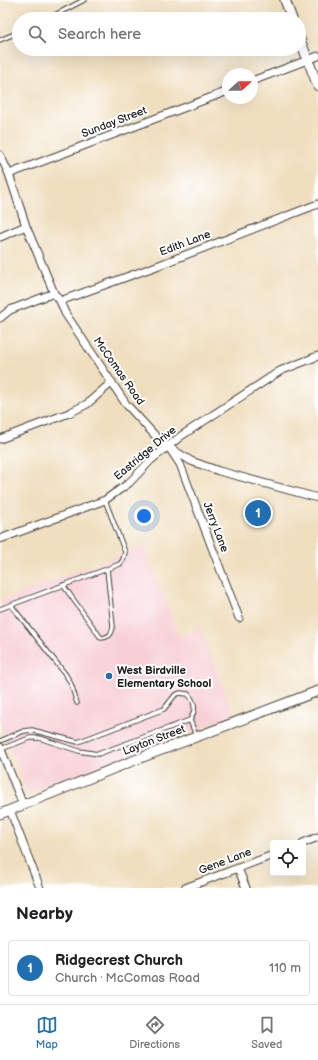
<!DOCTYPE html>
<html lang="en">
<head>
<meta charset="utf-8">
<style>
  :root { --surface:#fff; --page:#f2f2f2; --text:#202124; --muted:#757577; --line:#e0e0e0; --accent:#1f6fb2 }
  body { margin:0; font-family:"Balsamiq Sans",sans-serif; background:var(--page); color:var(--text) }
  .controls { position:absolute; right:12px; bottom:12px; display:grid; overflow:hidden; border-radius:4px; box-shadow:0 4px 16px #0002 }
  .controls button { width:36px; height:36px; display:grid; place-items:center; padding:0; border:0; border-bottom:1px solid var(--line); background:var(--surface); color:var(--text); font:20px sans-serif }
  .compass { position:absolute; left:222px; top:68px; width:36px; height:36px; border-radius:50%; background:var(--surface); box-shadow:0 4px 16px #0002; rotate:69deg }
  .you { position:absolute; left:144px; top:516px; width:14px; height:14px; margin:-10px; border:3px solid #fff; border-radius:50%; background:#1a73e8; box-shadow:0 0 0 6px #1a73e833 }
  .badge { display:grid; place-items:center; width:26px; height:26px; border-radius:50%; background:var(--accent); color:#fff; font-size:13px; font-weight:700 }
  .pin { position:absolute; translate:-50% -50%; border:2px solid #fff; box-shadow:0 1px 4px #0006 }
  .list { margin:0; padding:0; list-style:none }
  h2 { display:flex; justify-content:space-between; align-items:center; height:52px; margin:0; padding:0 16px; font-size:17px }
  h2 small { font-size:13px; font-weight:400; color:var(--muted) }
  .list li { display:grid; grid-template-columns:26px 1fr auto; gap:12px; align-items:center; box-sizing:border-box; height:56px; margin:0 8px 8px; padding:0 8px; border:1px solid var(--line); border-radius:4px }
  .list b { display:block; font-size:15px; white-space:nowrap }
  .list p { margin:0; font-size:13px; white-space:nowrap; color:var(--muted) }
  .list em { font-size:13px; font-style:normal; color:var(--muted) }
  .icon { flex:none; width:22px; height:22px; fill:none; stroke:currentColor; stroke-width:2; stroke-linecap:round; stroke-linejoin:round }
  .map { position:relative; flex:none; width:318px; height:888px; overflow:hidden }
  .search { position:absolute; background:var(--surface); box-shadow:0 4px 16px #0002; left:12px; right:12px; top:12px; height:44px; display:flex; align-items:center; gap:10px; box-sizing:border-box; padding:0 14px; border-radius:22px; color:var(--muted); font-size:15px }
  .sheet { height:116px; background:var(--surface) }
  nav { display:flex; justify-content:space-around; align-items:center; box-sizing:border-box; height:56px; border-top:1px solid var(--line); background:var(--surface); font-size:11px; color:var(--muted) }
  nav a { display:grid; justify-items:center; gap:2px }
  nav .on { color:var(--accent) }
  .map>svg:first-child { display:block }
  .built { fill:#f7cfd5 }
  .lines { fill:none; stroke-linecap:round; stroke-linejoin:round }
  .service-casing { stroke:#3c3934; stroke-width:5.5 }
  .minor-casing { stroke:#3c3934; stroke-width:9 }
  .tertiary-casing { stroke:#3c3934; stroke-width:11 }
  .service { stroke:#fff; stroke-width:3.5 }
  .minor { stroke:#fff; stroke-width:7 }
  .tertiary { stroke:#fff; stroke-width:9 }
  .poi-dot { fill:#1f6fb2; stroke:#fff; stroke-width:1.5 }
  .labels { text-anchor:middle; dominant-baseline:central; stroke-width:4; stroke-linejoin:round; paint-order:stroke }
  .street-label { font-size:11px; fill:#1c1c1c; stroke:#fff }
  .poi-label { font-size:11px; font-weight:bold; fill:#1c1c1c; stroke:#fff; text-anchor:start }
</style>
</head>
<body>
<div class="map">
<svg width="318" height="888" viewBox="0 0 318 888">
  <rect width="100%" height="100%" fill="#fff"/>
  <filter id="ink" filterUnits="userSpaceOnUse"><feTurbulence type="fractalNoise" baseFrequency=".025" numOctaves="2"/><feDisplacementMap in="SourceGraphic" scale="8" xChannelSelector="R" yChannelSelector="G"/><feConvolveMatrix kernelMatrix="1 2 1 2 8 2 1 2 1" color-interpolation-filters="sRGB"/></filter>
  <filter id="wash" filterUnits="userSpaceOnUse"><feTurbulence type="fractalNoise" baseFrequency=".012" numOctaves="4" result="noise"/><feDisplacementMap in="SourceGraphic" scale="16" xChannelSelector="R" yChannelSelector="G"/><feGaussianBlur stdDeviation="0.9" result="paint"/><feColorMatrix in="noise" values="0 0 0 0 0 0 0 0 0 0 0 0 0 0 0 0 0 1.4 0 .05"/><feComposite in="paint" operator="in"/></filter>
  <g filter="url(#wash)">
    <rect width="100%" height="100%" fill="#f0dfbf"/>
    <!-- built -->
    <path class="built" d="M144 546 179 637 200 628 234 715 28 794 0 722V601Z"/>
  </g>
  <g filter="url(#ink)">
    <g class="lines">
      <!-- service casing -->
      <g class="service-casing">
        <path id="service" d="M47 19 84 0
          M0 40 19 32
          M63 585 101 638C110 637 112 634 113 626L107 569
          M11 605 66 675 71 684 77 703
          M0 609 120 564 123 560 125 552 105 500
          M190 720 196 736
          M0 741 24 731 32 730 78 742 164 709 175 695 180 693 188 694C196 703 196 710 190 720L98 754 79 751 39 738H30L1 749"/>
      </g>
      <!-- minor casing -->
      <g class="minor-casing">
        <path id="minor" d="M252 81 318 56
          M0 155 9 174 26 226 54 293 60 301 65 313 126 404 162 443 191 461 219 471 318 498
          M9 174 228 91
          M0 237 26 226
          M60 301 154 267 318 204
          M0 318 10 310 54 293
          M0 439 69 413 87 404 112 382
          M170 449 180 464 239 618
          M0 539 105 500 129 483 151 460 181 436 280 371 318 356
          M0 747 23 805
          M10 810 40 888
          M303 843 318 837
          M238 868 246 888
          M185 888 273 855"/>
      </g>
      <!-- tertiary casing -->
      <g class="tertiary-casing">
        <path id="tertiary" d="M285 0 292 19
          M299 37 318 86
          M0 814 135 760 318 691"/>
      </g>
      <!-- service -->
      <use href="#service" class="service"/>
      <!-- minor -->
      <use href="#minor" class="minor"/>
      <!-- tertiary -->
      <use href="#tertiary" class="tertiary"/>
    </g>
  </g>
  <!-- markers -->
  <circle class="poi-dot" cx="109" cy="676" r="4"/>
  <g class="labels">
    <!-- street labels -->
    <g class="street-label">
      <text transform="translate(114 122) rotate(-21)">Sunday Street</text>
      <text transform="translate(185 243) rotate(-21)">Edith Lane</text>
      <text transform="translate(119 371) rotate(55)">McComas Road</text>
      <text transform="translate(145 453) rotate(-40)">Eastridge Drive</text>
      <text transform="translate(216 527) rotate(69)">Jerry Lane</text>
      <text transform="translate(154 740) rotate(-21)">Layton Street</text>
      <text transform="translate(225 861) rotate(-21)">Gene Lane</text>
    </g>
    <!-- poi labels -->
    <g class="poi-label">
      <text x="117" y="670">West Birdville<tspan x="117" dy="13">Elementary School</tspan></text>
    </g>
  </g>
</svg>
<div class="controls">
<button><svg class="icon" aria-label="locate" viewBox="0 0 24 24"><circle cx="12" cy="12" r="6"/><path d="M12 2v4M12 18v4M2 12h4M18 12h4"/></svg></button>
</div>
<svg class="compass" viewBox="-18 -18 36 36"><path d="M0-13l5 13h-10z" fill="#e53935"/><path d="M0 13l5-13h-10z" fill="#757577"/></svg>
<div class="you"></div>
<div class="pin badge" style="left:258px;top:513px">1</div>
<div class="search"><svg class="icon" aria-label="search" viewBox="0 0 24 24"><circle cx="10" cy="10" r="6"/><path d="M15 15l6 6"/></svg>Search here</div>
</div>
<section class="sheet">
<h2>Nearby<small></small></h2>
<ul class="list">
<li><span class="badge">1</span><div><b>Ridgecrest Church</b><p>Church · McComas Road</p></div><em>110 m</em></li>
</ul>
</section>
<nav>
<a class="on"><svg class="icon" aria-label="map" viewBox="0 0 24 24"><path d="M3 6l6-2 6 2 6-2v14l-6 2-6-2-6 2zM9 4v14M15 6v14"/></svg>Map</a>
<a><svg class="icon" aria-label="directions" viewBox="0 0 24 24"><path d="M12 3l9 9-9 9-9-9zM9 14v-3h6M13 9l2 2-2 2"/></svg>Directions</a>
<a><svg class="icon" aria-label="saved" viewBox="0 0 24 24"><path d="M7 4h10v16l-5-4-5 4z"/></svg>Saved</a>
</nav>
</body>
</html>
